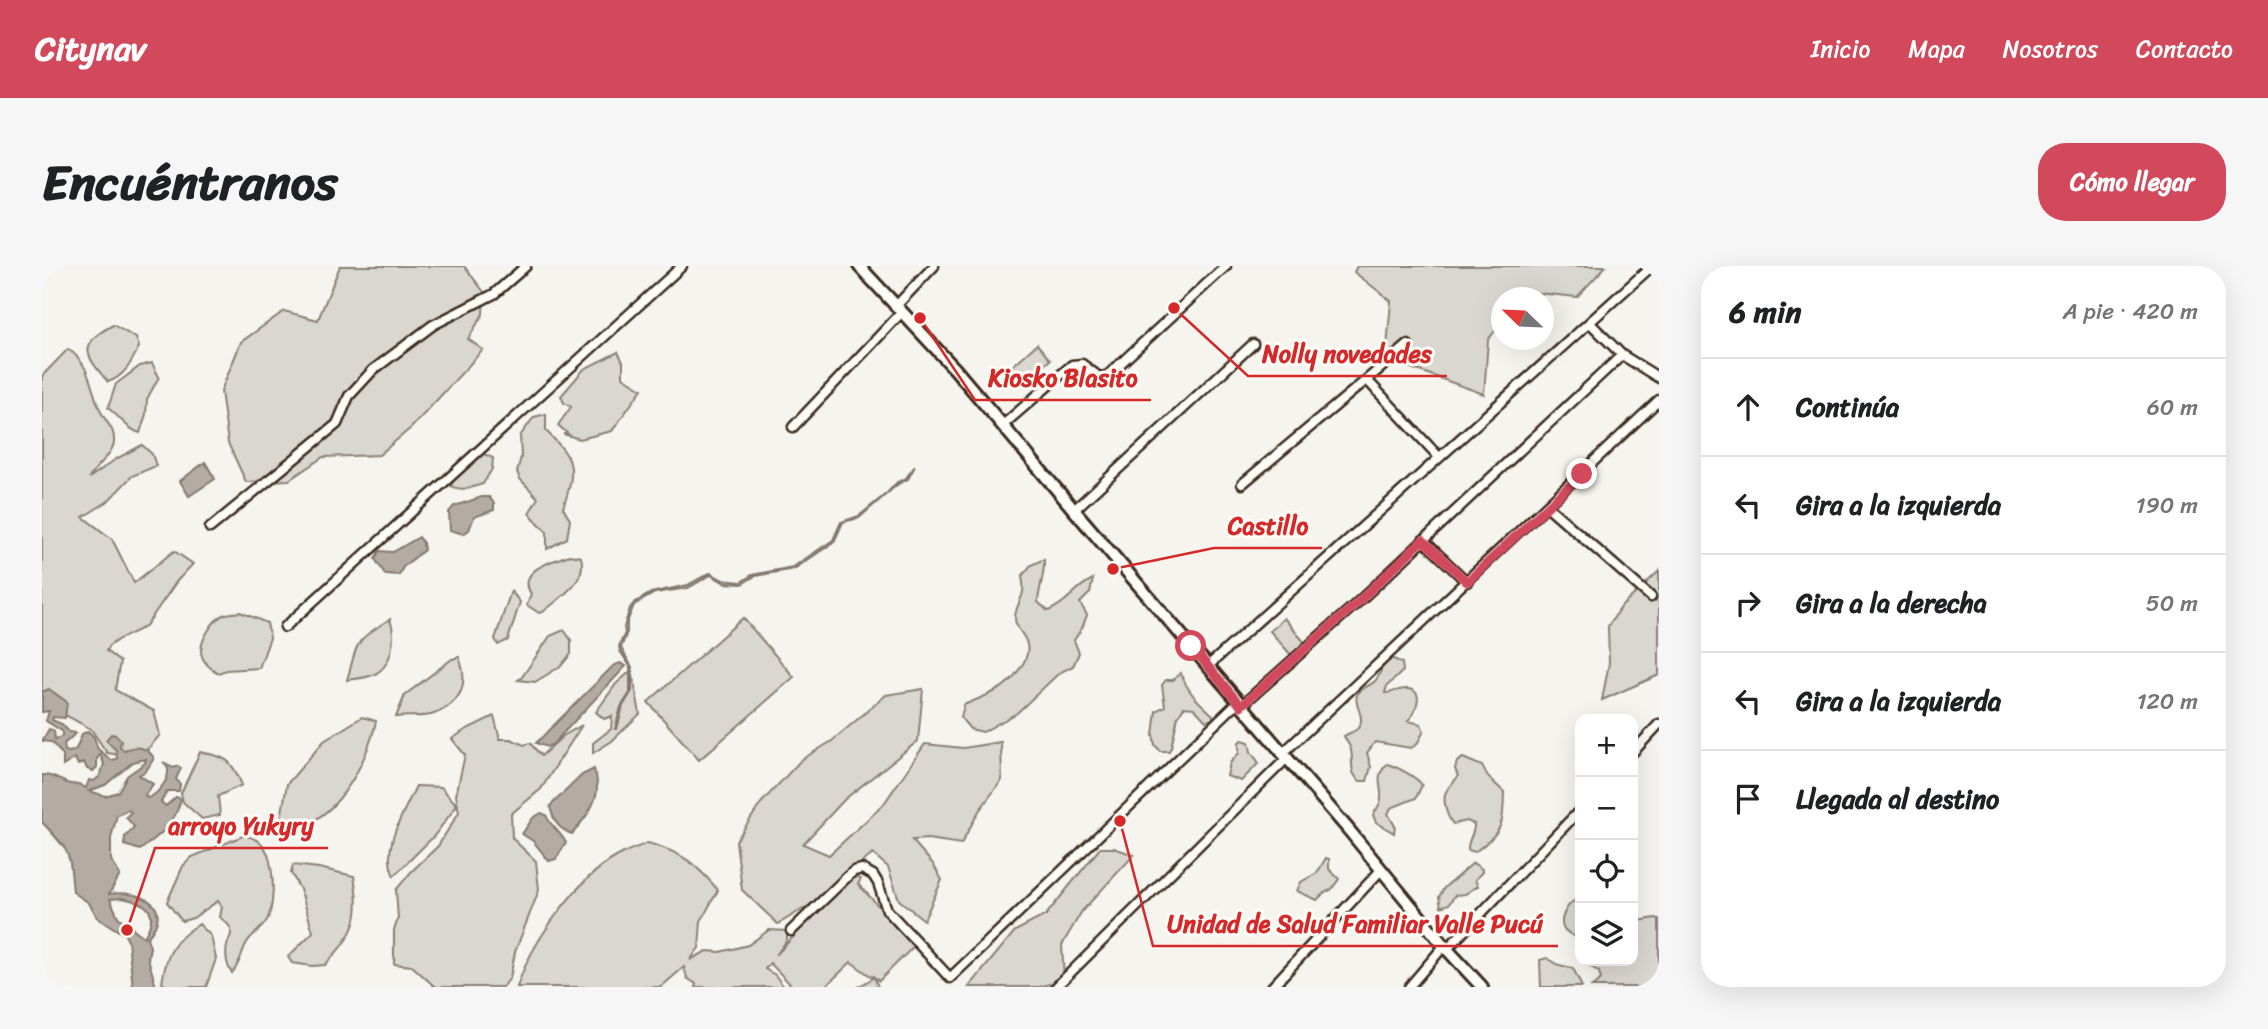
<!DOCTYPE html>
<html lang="es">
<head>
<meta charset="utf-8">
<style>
  :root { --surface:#fff; --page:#f6f6f6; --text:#202124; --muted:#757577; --line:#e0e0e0; --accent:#d1495b }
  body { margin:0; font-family:Sriracha,sans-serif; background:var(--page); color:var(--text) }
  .controls { position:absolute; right:21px; bottom:21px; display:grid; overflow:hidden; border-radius:14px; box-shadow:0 7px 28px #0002 }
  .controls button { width:63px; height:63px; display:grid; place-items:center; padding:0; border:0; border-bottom:2px solid var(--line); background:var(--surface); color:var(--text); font:35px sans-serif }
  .compass { position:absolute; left:1449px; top:21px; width:63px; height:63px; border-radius:50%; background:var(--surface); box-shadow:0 7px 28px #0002; rotate:293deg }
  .stop { position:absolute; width:21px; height:21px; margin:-16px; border:5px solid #d1495b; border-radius:50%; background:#fff }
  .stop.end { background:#d1495b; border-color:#fff; box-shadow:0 2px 7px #0008 }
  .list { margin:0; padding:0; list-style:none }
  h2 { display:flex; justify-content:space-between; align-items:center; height:91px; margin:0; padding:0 28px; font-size:30px }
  h2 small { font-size:23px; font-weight:400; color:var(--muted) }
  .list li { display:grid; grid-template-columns:46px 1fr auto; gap:21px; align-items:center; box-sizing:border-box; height:98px; padding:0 28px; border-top:2px solid var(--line) }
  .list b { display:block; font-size:26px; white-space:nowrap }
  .list em { font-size:23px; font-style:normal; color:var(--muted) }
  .icon { flex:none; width:38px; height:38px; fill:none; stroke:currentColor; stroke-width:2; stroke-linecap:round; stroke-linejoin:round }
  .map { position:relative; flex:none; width:1617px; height:721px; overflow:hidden; border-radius:28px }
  header { display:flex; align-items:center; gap:42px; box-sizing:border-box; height:98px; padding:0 35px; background:var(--accent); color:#fff }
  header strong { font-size:33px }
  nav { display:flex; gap:38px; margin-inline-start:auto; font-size:24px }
  .intro { display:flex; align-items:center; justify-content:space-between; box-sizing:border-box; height:168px; padding:0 42px }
  h1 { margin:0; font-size:49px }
  .button { padding:18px 32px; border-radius:28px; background:var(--accent); color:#fff; font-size:24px; font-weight:700 }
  main { display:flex; gap:42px; padding:0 42px }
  aside { flex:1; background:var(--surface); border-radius:28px; box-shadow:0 7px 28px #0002 }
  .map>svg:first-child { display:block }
  .green { fill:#dad6d0; stroke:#8a8077; stroke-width:2 }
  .water { fill:#b4aca4; stroke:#84786e; stroke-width:2; fill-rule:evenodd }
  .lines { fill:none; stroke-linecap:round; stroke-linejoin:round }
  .minor-casing { stroke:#3b2a1e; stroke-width:13 }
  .secondary-casing { stroke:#3b2a1e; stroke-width:16 }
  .minor { stroke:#fdfcf7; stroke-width:8 }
  .secondary { stroke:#fdfcf7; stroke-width:10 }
  .route { stroke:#d1495b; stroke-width:9 }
  .leader { fill:none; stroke:#d62828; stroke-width:2.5 }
  .callout-dot { fill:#d62828; stroke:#fdfcf7; stroke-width:2.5 }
  .callout-label { font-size:24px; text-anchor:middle; font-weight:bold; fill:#d62828; stroke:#fdfcf7; stroke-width:6; stroke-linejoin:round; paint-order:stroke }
</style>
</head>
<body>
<header>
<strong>Citynav</strong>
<nav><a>Inicio</a><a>Mapa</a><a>Nosotros</a><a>Contacto</a></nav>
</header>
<div class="intro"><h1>Encuéntranos</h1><a class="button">Cómo llegar</a></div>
<main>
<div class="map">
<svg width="1617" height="721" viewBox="0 0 1617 721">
  <rect width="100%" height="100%" fill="#f5f4ee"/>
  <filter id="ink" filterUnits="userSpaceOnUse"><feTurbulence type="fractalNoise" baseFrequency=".0143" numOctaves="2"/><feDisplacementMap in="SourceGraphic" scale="14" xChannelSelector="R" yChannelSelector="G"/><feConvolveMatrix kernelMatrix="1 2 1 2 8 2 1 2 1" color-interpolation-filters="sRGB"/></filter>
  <g filter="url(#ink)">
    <!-- green -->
    <path class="green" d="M298 0H422L442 26 441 48 426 73 441 84 370 161 337 189 281 191 247 214 204 216 186 177 179 125 199 76 242 45 276 54Z
      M1315 0H1564L1535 31 1485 26 1480 31 1460 32 1459 57 1446 74 1442 128 1344 93 1349 35 1312 6Z
      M71 59 94 72 97 81C89 97 83 110 66 116 42 88 36 78 71 59Z
      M995 78 1008 94 980 119 966 104Z
      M26 83C49 98 48 123 59 146 64 157 73 162 72 176 71 188 53 201 47 212L74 193 100 179 110 188 114 200 90 210 65 236 41 251 70 273 92 317 132 285 151 298 135 315 103 361 77 373 67 380 64 385 78 396 73 424 112 445 118 469 106 483 85 494 80 489 65 487 49 463 25 450 4 433 0 427V110Z
      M576 86 581 96V111L600 123 570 165 538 173 521 168H526L516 159 529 141 522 137 519 130 542 103Z
      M110 97 117 111 105 133 104 148 98 167C86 164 77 150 66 142L74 118 98 100Z
      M504 148V165C534 194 534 203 521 242L528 254 525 272 505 283V266L487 247 496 232 478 213 475 206 479 191 478 170 492 151Z
      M440 187 451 192 450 203 441 218C430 221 419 226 409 220L413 211Z
      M527 289 539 291C546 316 517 332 501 346L497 347 485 339 489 328C474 304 511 295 527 289Z
      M1002 293C1003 308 997 321 996 336L1006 345C1025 338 1033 321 1051 313L1048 327 1038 337 1045 349 1040 362 1032 374 1037 387 1031 400 1017 407 975 447 941 466 928 463 919 452 922 439C951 426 965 425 982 396 985 390 987 382 984 375 981 366 973 363 973 352 974 334 985 334 980 310L989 299Z
      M1617 305V409L1560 434 1567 397 1566 360 1580 340Z
      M469 325 478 336 466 374 456 379 453 373Z
      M198 346 225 357 228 372 217 402 184 404 176 407C156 395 155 383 166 365 169 360 175 352 181 349 186 347 193 347 198 346Z
      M701 352 752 411 657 494 606 436Z
      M1242 352 1263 377 1249 389 1228 365Z
      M348 353C354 369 351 399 333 408 325 412 314 413 305 414 317 374 310 377 348 353Z
      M522 364 529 374V388L519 400 493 416 476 414 480 411 508 370Z
      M417 391C427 417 420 437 392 448 382 452 365 449 354 451L363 429 410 393Z
      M1347 391 1360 397 1361 405 1345 420 1343 427C1351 427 1358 422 1366 423 1384 425 1373 446 1366 455L1379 458 1382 465 1375 478 1369 482 1333 476 1325 487 1329 501 1325 515H1318C1305 505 1313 494 1308 481 1306 477 1304 474 1302 470 1306 467 1313 466 1316 462 1325 451 1311 440 1315 429 1318 422 1328 420 1333 415 1340 408 1339 397 1347 391Z
      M590 404 598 448 570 475 551 487V477L569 463 570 450 562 453 554 446 574 418Z
      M1139 407C1145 426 1157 436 1171 449V453L1164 455 1152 442 1142 441 1136 450 1129 481 1127 485H1118L1113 479 1111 469 1114 445 1123 440 1120 419 1124 414H1131Z
      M881 423 876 475 803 533 761 578 787 589 841 539 883 478 921 482 959 476 960 514 937 545 919 578 886 573 870 574 891 598 900 614 882 654 857 634 846 601 831 588 798 613 771 637 736 658 700 624 694 575 719 537 759 494 790 475 844 429Z
      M452 450 458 473H469L482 479 488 477 499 490 521 470 540 459 499 523 469 548 470 572 494 595 497 624 473 686 468 712 461 721H390L392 720 370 700 352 698V664L356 653 354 624 369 606 396 580 417 546 414 529 423 489 410 473 423 464Z
      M320 451 334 455C326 495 289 570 239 559L237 564 245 518 282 475Z
      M1200 474 1207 476 1209 486 1217 497 1199 515 1185 510 1188 497 1197 487V476Z
      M158 486C185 491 189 493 200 519L176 530 178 549 160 553 141 536 139 527Z
      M1421 492 1440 500 1447 512 1462 526C1461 560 1461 565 1433 586L1426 584C1425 574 1433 568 1432 558L1425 555 1411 558C1405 551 1399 532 1405 524 1408 518 1413 516 1416 510L1413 503 1415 496Z
      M1345 498C1354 500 1376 512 1380 519L1374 532 1349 542 1346 548 1353 560 1352 567 1334 556 1331 549C1334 543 1339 539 1339 532 1340 517 1332 512 1345 498Z
      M374 520 399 521 415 539 392 570 352 610C338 582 363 545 374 520Z
      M203 569C207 571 214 573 218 576 233 589 234 638 225 654 220 664 209 668 204 678 199 688 198 698 190 707 185 702 183 688 185 680 186 674 190 671 189 664 187 657 182 656 178 651L180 641 176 635 151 652 140 655 125 636 141 600 150 591Z
      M606 577C641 587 653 597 676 624L659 655 657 682 648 694 665 685 678 686 706 679 727 664 745 665V674L734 689 811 608 819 613 816 618 873 679 837 715 832 711 836 721H816L831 712 809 696 784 720 751 721 728 697 723 703 733 709 742 721H653L654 718 645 712 642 701 619 721H475C489 677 535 612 576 590 585 584 596 581 606 577Z
      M1058 582H1072L1092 589 1040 645 1020 679 1022 714 997 721H927L973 665 1004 649Z
      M1284 592 1287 593V603L1297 613 1289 624 1282 627 1275 634 1255 625 1259 616 1275 607Z
      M1431 597 1440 603V606L1433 614 1436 620 1423 628 1413 629 1407 638 1399 641 1397 631 1402 622Z
      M251 599 277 602 312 610C320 654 312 668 283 699L270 700 250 697 246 691 271 666 259 625 249 607Z
      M1533 634H1538V674C1534 671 1527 668 1523 664 1515 655 1525 639 1533 634Z
      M1613 652 1617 653V703L1608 721H1548L1554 718 1559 713 1557 706 1540 695H1591V656Z
      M157 658 169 670 174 693 164 721H127L120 717C124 689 131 674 157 658Z
      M1505 692 1517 699 1531 702 1540 721H1499L1498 694Z"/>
    <!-- water -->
    <path class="water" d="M163 196 173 213 147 230 138 215Z
      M873 200 866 213 856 218 817 252 801 256 792 276 752 303 713 310 700 318 683 317 669 309 646 322 613 327 592 339 585 356V366L579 382 590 401V425L581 440 575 463H573L579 441 588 427V400L578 385 577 380 583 367 582 361 588 342 592 337 609 327 646 319 668 307 681 314 699 316 710 309 751 301 791 274 799 256 817 250 845 227 855 216 863 213Z
      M440 231H447L452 237V244L432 251 427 264 421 268 408 264 407 246 412 240Z
      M377 271 381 277 382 284 361 301 357 309 343 308 333 293 337 285 351 286Z
      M578 397 584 400 511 478 505 481 494 477 571 400Z
      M7 423 25 436 23 452 11 451 10 454 20 458 27 466 34 467 22 478 23 485 28 486 34 483 40 468 46 465 52 471 56 483 69 494 75 493 74 484 64 474 69 468 74 469 79 474 78 481 82 484C94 479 105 481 112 492L104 505 97 509 111 518 103 529 105 532C113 531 126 516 126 506 127 502 124 499 121 496L131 502 136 500 139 502 134 513 138 518 137 525H125L119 536 124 540 134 531 139 533C132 560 119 568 98 584L82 579 83 571 92 561 84 551 89 546 86 544 75 549 69 572V594L78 609 67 628C98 624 134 639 105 672L108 681 106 692 114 721H91L86 675 83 669 56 652 47 637 31 626C27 584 30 588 0 556V509C14 508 24 521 37 518L44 522 47 514 52 515 58 510 62 498 58 488 55 493V501L51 505 45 503 42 496 36 499 33 492 21 500V489L9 476 0 475 7 463 12 465 13 474 20 470V465L4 455 7 445 0 446V426ZM104 493 103 497 85 510 76 526 63 530 47 525 63 519 91 496ZM80 632C106 637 118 645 102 671L76 651 68 633Z
      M552 503C562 529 547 548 530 568 516 563 511 554 508 540L540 509Z
      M499 547 504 549C508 560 519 566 524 577L514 593 507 595 491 575 480 568 491 552Z"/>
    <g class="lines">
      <!-- minor casing -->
      <g class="minor-casing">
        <path id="minor" d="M854 40 892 0
          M1548 57 1580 89 1617 112
          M1325 114 1397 191
          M961 159 1030 99 1040 98 1057 111 1065 110 1184 0
          M751 161 860 46
          M1200 218 1366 79
          M1505 240 1609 331
          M1032 244 1211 78
          M168 262 295 158 307 130 331 104 391 59 452 28 484 0
          M1381 274 1425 316
          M243 361 640 0
          M1166 400 1610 0
          M1199 440 1315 337 1580 89
          M1591 486 1617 458
          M1240 488 1617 134
          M749 665 806 610 812 605 820 603 831 609 836 617 845 644 908 712 1196 436
          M1405 683 1538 544
          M1014 721 1244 493
          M1230 721 1339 604
          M1367 721 1402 680"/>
      </g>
      <!-- secondary casing -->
      <g class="secondary-casing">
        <path id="secondary" d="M817 0 913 103 1032 244 1306 563 1402 680 1440 721"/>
      </g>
      <!-- minor -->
      <use href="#minor" class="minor"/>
      <!-- secondary -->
      <use href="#secondary" class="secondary"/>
    </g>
  </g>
  <g class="lines" filter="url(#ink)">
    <!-- route -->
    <path class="route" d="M1149 380 1199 440 1315 337 1381 274 1425 316 1540 208"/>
  </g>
  <!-- callouts -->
  <path class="leader" d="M1132 42L1206 110H1405M878 52L933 134H1109M1071 303L1172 282H1280M85 664L113 582H286M1078 555L1111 680H1516"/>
  <g class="callout-dot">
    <circle cx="1132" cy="42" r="7"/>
    <circle cx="878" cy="52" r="7"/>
    <circle cx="1071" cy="303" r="7"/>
    <circle cx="85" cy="664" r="7"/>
    <circle cx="1078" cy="555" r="7"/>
  </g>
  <g class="callout-label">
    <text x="1305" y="96">Nolly novedades</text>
    <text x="1021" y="120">Kiosko Blasito</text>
    <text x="1226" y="268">Castillo</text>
    <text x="199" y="568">arroyo Yukyry</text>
    <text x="1313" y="666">Unidad de Salud Familiar Valle Pucú</text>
  </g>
</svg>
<div class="controls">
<button>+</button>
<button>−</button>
<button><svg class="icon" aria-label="locate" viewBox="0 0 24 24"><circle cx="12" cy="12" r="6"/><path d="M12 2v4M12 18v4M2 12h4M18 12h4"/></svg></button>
<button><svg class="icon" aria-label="layers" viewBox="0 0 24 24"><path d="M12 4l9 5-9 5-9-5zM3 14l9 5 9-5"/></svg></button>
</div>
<svg class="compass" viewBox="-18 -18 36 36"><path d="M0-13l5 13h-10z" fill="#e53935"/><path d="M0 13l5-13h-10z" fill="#757577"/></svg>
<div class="stop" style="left:1149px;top:380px"></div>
<div class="stop end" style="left:1540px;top:208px"></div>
</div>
<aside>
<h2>6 min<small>A pie · 420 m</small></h2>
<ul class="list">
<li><svg class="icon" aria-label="ahead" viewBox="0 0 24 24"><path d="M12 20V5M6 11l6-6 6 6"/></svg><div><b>Continúa</b></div><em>60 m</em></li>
<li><svg class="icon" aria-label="left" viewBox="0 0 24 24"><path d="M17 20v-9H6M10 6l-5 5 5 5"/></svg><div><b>Gira a la izquierda</b></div><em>190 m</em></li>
<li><svg class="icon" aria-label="right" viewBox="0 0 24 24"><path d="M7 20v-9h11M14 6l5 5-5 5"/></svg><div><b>Gira a la derecha</b></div><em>50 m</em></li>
<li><svg class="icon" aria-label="left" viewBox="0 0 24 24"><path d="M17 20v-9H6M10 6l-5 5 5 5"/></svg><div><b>Gira a la izquierda</b></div><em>120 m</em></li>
<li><svg class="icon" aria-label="arrive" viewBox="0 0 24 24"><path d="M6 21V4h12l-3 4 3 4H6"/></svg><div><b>Llegada al destino</b></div></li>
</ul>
</aside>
</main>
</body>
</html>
